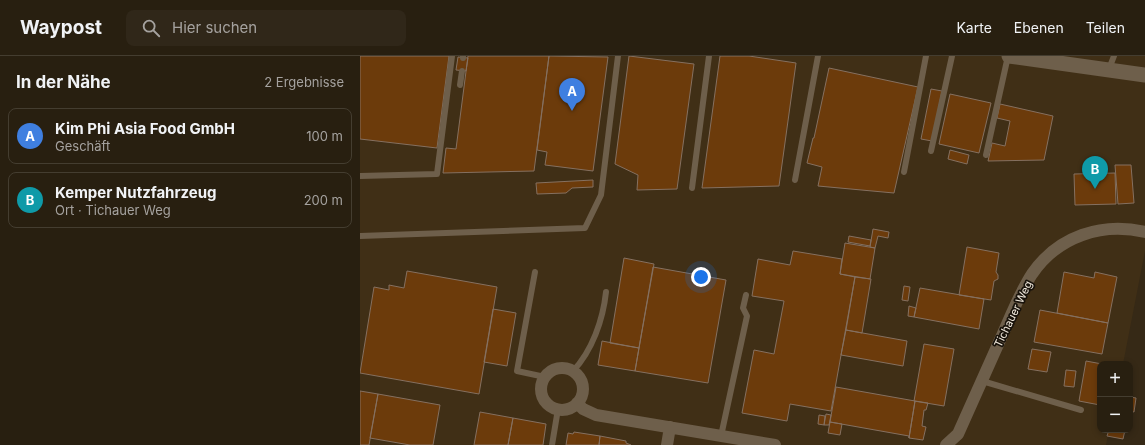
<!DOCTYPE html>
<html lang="de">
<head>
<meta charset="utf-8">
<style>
  :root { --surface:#281f10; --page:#302719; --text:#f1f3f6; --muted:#a5a29f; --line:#443d30; --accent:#50d674 }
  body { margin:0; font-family:Inter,sans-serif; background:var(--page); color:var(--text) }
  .controls { position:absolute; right:12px; bottom:12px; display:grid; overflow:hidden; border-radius:8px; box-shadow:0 2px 6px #0003 }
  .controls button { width:36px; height:36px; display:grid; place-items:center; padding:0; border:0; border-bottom:1px solid var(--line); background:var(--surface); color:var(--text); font:20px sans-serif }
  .you { position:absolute; left:341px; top:221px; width:14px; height:14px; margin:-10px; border:3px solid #fff; border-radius:50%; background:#1a73e8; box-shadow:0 0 0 6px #1a73e833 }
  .badge { display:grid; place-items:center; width:26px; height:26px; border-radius:50%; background:var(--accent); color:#fff; font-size:13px; font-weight:700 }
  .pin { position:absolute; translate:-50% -33px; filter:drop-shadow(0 1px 2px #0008) }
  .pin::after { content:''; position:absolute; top:21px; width:14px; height:12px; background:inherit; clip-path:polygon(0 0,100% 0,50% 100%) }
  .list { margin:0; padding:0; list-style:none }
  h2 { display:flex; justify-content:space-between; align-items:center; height:52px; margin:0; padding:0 16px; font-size:17px }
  h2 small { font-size:13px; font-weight:400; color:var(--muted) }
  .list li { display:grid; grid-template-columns:26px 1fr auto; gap:12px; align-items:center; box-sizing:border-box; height:56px; margin:0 8px 8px; padding:0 8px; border:1px solid var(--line); border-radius:8px }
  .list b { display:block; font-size:15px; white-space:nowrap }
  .list p { margin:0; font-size:13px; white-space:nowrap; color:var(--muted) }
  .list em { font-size:13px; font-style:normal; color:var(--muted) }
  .icon { flex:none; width:22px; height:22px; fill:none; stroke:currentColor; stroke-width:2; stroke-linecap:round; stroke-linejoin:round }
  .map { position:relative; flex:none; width:785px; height:389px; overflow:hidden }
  header { display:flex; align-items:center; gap:24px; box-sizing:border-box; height:56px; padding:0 20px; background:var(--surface); border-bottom:1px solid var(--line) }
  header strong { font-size:19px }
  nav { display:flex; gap:22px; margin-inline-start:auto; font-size:14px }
  .search { width:280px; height:36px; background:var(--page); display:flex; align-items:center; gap:10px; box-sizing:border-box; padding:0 14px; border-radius:8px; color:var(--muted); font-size:15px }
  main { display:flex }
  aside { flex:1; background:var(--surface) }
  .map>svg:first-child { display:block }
  .built { fill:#402f16 }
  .building { fill:#6c3b0b; stroke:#857060 }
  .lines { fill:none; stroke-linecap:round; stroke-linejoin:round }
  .service { stroke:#6e5f4b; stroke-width:6 }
  .minor { stroke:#6e5f4b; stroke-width:12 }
  .tertiary { stroke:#6e5f4b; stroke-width:15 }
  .labels { text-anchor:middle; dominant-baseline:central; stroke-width:3.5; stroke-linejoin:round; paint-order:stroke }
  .street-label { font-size:11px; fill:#efe7db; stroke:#19130b }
</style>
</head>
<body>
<header>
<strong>Waypost</strong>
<div class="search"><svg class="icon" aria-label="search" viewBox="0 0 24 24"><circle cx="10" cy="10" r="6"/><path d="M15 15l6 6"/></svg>Hier suchen</div>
<nav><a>Karte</a><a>Ebenen</a><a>Teilen</a></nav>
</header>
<main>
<aside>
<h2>In der Nähe<small>2 Ergebnisse</small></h2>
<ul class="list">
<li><span class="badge" style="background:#3f7fe0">A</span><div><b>Kim Phi Asia Food GmbH</b><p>Geschäft</p></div><em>100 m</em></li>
<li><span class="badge" style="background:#0f9aa8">B</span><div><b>Kemper Nutzfahrzeug</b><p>Ort · Tichauer Weg</p></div><em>200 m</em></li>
</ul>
</aside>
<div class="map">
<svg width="785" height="389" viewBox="0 0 785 389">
  <rect width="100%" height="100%" fill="#362916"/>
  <!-- built -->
  <path class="built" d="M0 0H785V195L763 308H740V374H749L746 389H0Z"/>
  <!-- building -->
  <path class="building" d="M0 0H89L77 92 0 83Z
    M108 0H189L174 115 83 117 86 92 96 93Z
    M189 0 248 1 233 115 185 109 187 96 177 94Z
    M269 0 334 8 317 133 277 134 278 119 255 108Z
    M360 0H389L436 7 419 130 342 132Z
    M98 1 108 2 106 15 96 14Z
    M469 12 558 31 534 137 458 130 462 111 447 107 453 82H454Z
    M571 33 582 35 572 85 561 83Z
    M590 38 631 47 619 97 579 88Z
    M640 48 693 60 684 104 628 105 632 87 645 90 650 65 637 62Z
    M590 94 609 99 607 108 588 103Z
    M755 109H771L774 147 758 148Z
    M755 117 756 148 715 149 714 118Z
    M233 124V131L212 132 206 137 177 138 176 127Z
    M513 173 529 176 528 182 518 180 515 192 510 191Z
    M489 180 511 184 510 190 488 186Z
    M485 187 515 192 510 223 480 218Z
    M607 191 639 197 636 216 638 219V223L634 225 631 244 599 239Z
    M433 195 482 203 480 218 495 221 471 355 430 348 427 365 382 357 394 294 414 298 424 245 392 240 398 203 430 209Z
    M264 202 294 208 279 292 250 287Z
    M293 211 366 224 348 327 275 315Z
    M47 215 137 231 119 338 0 317 14 231 29 234V229L44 232Z
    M704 216 734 222 735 216 757 221 748 267 697 257Z
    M495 221 511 223 502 277 486 274Z
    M544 230 550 231 548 245 542 244Z
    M560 232 624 243 619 273 554 261Z
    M549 250 556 252 554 261 548 260Z
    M133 253 156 257 147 310 124 306Z
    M680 254 748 267 742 298 674 286Z
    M486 274 547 285 543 310 481 299Z
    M242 285 279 292 275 315 238 309Z
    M564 288 594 293 584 350 554 345Z
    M672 293 691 296 687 316 668 313Z
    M726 305 742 308H740V349L719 345Z
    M706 314 716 315 714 331 704 330Z
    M476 331 555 345 549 382V380L470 366Z
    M0 335 18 338 9 389H0Z
    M18 338 80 349 73 389H50L10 382Z
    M770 341 776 342 774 356 770 355Z
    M555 345 568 347 566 354H564L562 370 566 371 563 384 549 382Z
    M120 356 153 362 148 389H114Z
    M466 358 471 359 469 369H464Z
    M459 359 465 360 464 369 458 368Z
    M153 362 186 368 183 389H148Z
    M470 366 482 368 480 379 468 377Z
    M749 374H765L763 383 747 380Z
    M214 376 240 380 239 389H206L208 377 213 378Z
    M240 380 266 385V387L271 389H239Z"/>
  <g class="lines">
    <!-- service -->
    <path class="service" d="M103 2V0
      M749 13 754 0
      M100 29 102 15
      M571 95 592 0
      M626 99 648 0
      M544 116 566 0
      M0 120 77 118 92 0
      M435 124 458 0
      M332 132 349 0
      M0 180 225 172 241 139 258 0
      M175 216 157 315 185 321
      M213 315C232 295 243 264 246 236
      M622 325 721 354
      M361 380 387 260 383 252 386 239
      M192 389 198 353"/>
    <!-- minor -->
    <path class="minor" d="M181 333a21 21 0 1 1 42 0a21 21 0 1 1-42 0Z
      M217 347 223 353 236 359 415 389
      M307 389 310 371
      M586 389 598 378C612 347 626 315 640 284 650 262 659 238 672 218 698 180 742 166 785 176"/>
    <!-- tertiary -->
    <path class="tertiary" d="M649 0 785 19"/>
  </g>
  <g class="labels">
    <!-- street labels -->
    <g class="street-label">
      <text transform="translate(653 258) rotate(-64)">Tichauer Weg</text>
    </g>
  </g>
</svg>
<div class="controls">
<button>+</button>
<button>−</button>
</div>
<div class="you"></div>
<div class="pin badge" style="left:212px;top:55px;background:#3f7fe0">A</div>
<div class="pin badge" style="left:735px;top:133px;background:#0f9aa8">B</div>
</div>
</main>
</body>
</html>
